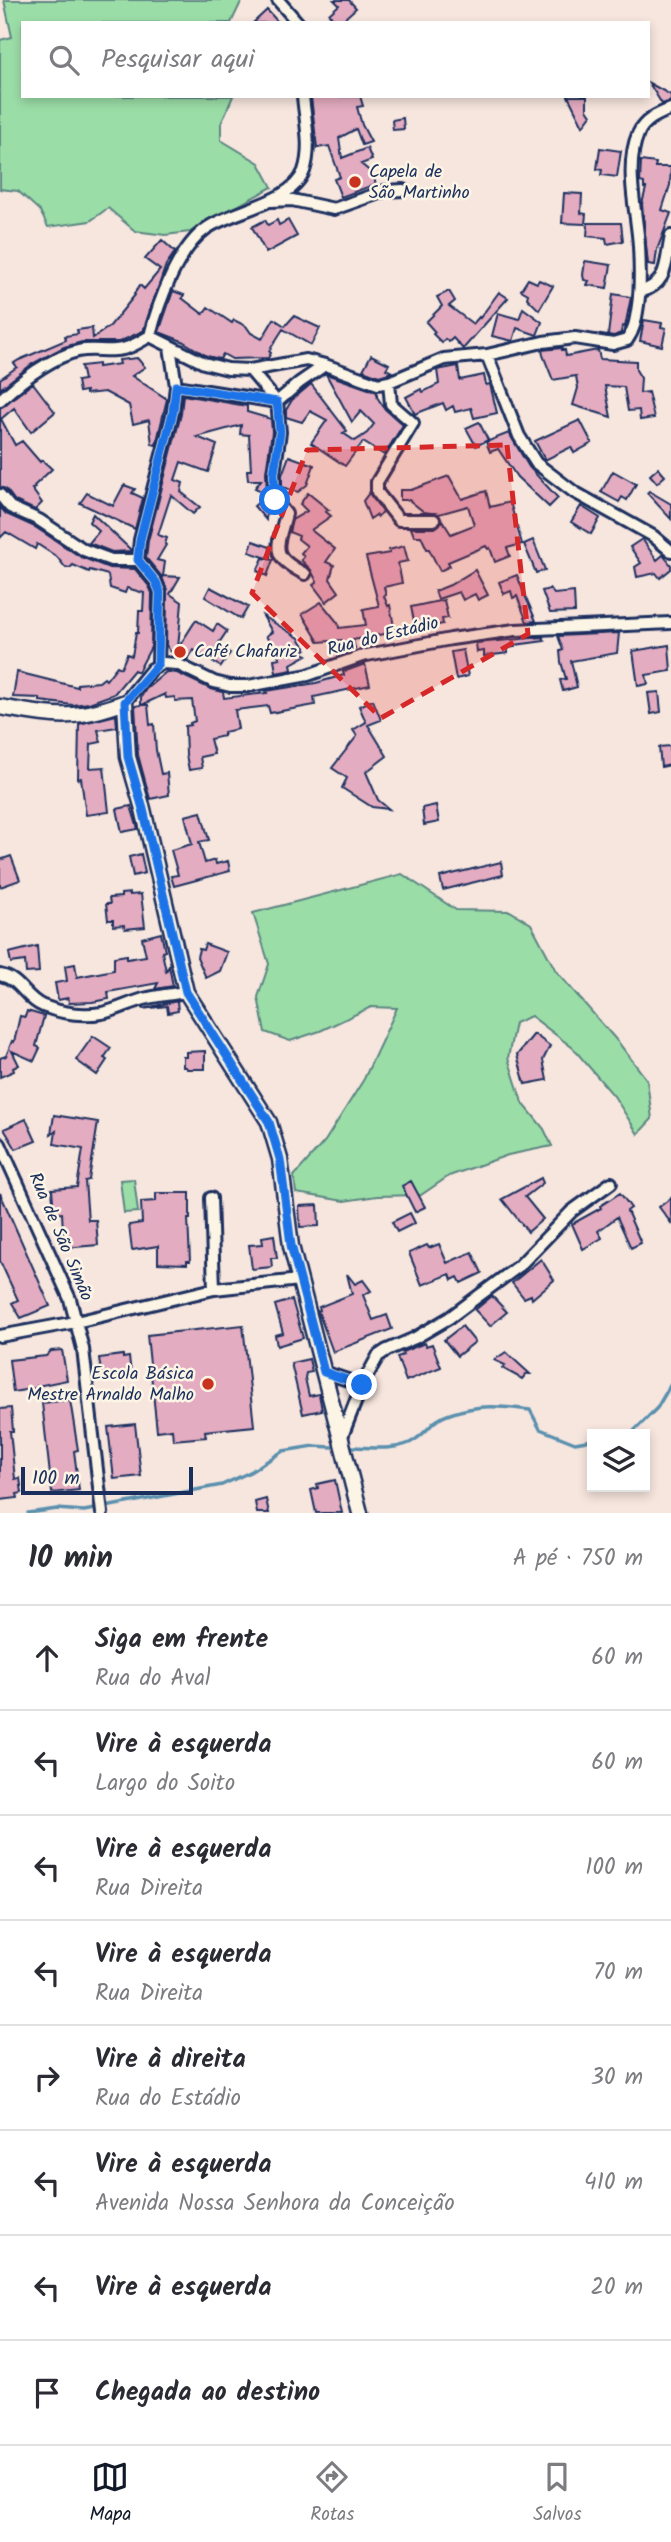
<!DOCTYPE html>
<html lang="pt">
<head>
<meta charset="utf-8">
<style>
  :root { --surface:#fff; --page:#f2f2f3; --text:#2b2b33; --muted:#7c7c81; --line:#e1e1e2; --accent:#111827 }
  body { margin:0; font-family:Kalam,sans-serif; background:var(--page); color:var(--text) }
  .controls { position:absolute; right:21px; bottom:21px; display:grid; overflow:hidden; border-radius:0px; box-shadow:0 4px 10px #0003 }
  .controls button { width:63px; height:63px; display:grid; place-items:center; padding:0; border:0; border-bottom:2px solid var(--line); background:var(--surface); color:var(--text); font:35px sans-serif }
  .scale { position:absolute; left:21px; bottom:18px; width:172px; box-sizing:border-box; padding-left:7px; border:4px solid #1b2f5e; border-top:0; font-size:19px; line-height:24px; white-space:nowrap; color:#1b2f5e; -webkit-text-stroke:5px #fcf5e5; paint-order:stroke }
  .stop { position:absolute; width:21px; height:21px; margin:-16px; border:5px solid #1a73e8; border-radius:50%; background:#fff }
  .stop.end { background:#1a73e8; border-color:#fff; box-shadow:0 2px 7px #0008 }
  .list { margin:0; padding:0; list-style:none }
  h2 { display:flex; justify-content:space-between; align-items:center; height:91px; margin:0; padding:0 28px; font-size:30px }
  h2 small { font-size:23px; font-weight:400; color:var(--muted) }
  .list li { display:grid; grid-template-columns:46px 1fr auto; gap:21px; align-items:center; box-sizing:border-box; height:105px; padding:0 28px; border-top:2px solid var(--line) }
  .list b { display:block; font-size:26px; white-space:nowrap }
  .list p { margin:0; font-size:23px; white-space:nowrap; color:var(--muted) }
  .list em { font-size:23px; font-style:normal; color:var(--muted) }
  .icon { flex:none; width:38px; height:38px; fill:none; stroke:currentColor; stroke-width:2; stroke-linecap:round; stroke-linejoin:round }
  .map { position:relative; flex:none; width:671px; height:1513px; overflow:hidden }
  .search { position:absolute; background:var(--surface); box-shadow:0 4px 10px #0003; left:21px; right:21px; top:21px; height:77px; display:flex; align-items:center; gap:18px; box-sizing:border-box; padding:0 24px; border-radius:0px; color:var(--muted); font-size:26px }
  .sheet { height:931px; background:var(--surface) }
  nav { display:flex; justify-content:space-around; align-items:center; box-sizing:border-box; height:98px; border-top:2px solid var(--line); background:var(--surface); font-size:19px; color:var(--muted) }
  nav a { display:grid; justify-items:center; gap:4px }
  nav .on { color:var(--accent) }
  .map>svg:first-child { display:block }
  .green { fill:#9bdda7; stroke:#5b8682; stroke-width:2 }
  .lines { fill:none; stroke-linecap:round; stroke-linejoin:round }
  .stream { stroke:#5a90ae; stroke-width:3.5 }
  .building { fill:#e4acc0; stroke:#1b2f5e; stroke-width:2 }
  .minor-casing { stroke:#1b2f5e; stroke-width:16 }
  .tertiary-casing { stroke:#1b2f5e; stroke-width:19 }
  .minor { stroke:#fcf5e5; stroke-width:10 }
  .tertiary { stroke:#fcf5e5; stroke-width:14 }
  .route { stroke:#1a73e8; stroke-width:9 }
  .marked { fill:#d62828; fill-opacity:0.2; stroke:#d62828; stroke-width:5; stroke-dasharray:14 9; stroke-linejoin:round }
  .poi-dot { fill:#c8321e; stroke:#fcf5e5; stroke-width:2.5 }
  .labels { text-anchor:middle; dominant-baseline:central; stroke-width:5; stroke-linejoin:round; paint-order:stroke }
  .poi-label { font-size:18px; fill:#1b2f5e; stroke:#fcf5e5; text-anchor:start }
  .street-label { font-size:18px; fill:#1b2f5e; stroke:#fcf5e5 }
</style>
</head>
<body>
<div class="map">
<svg width="671" height="1513" viewBox="0 0 671 1513">
  <rect width="100%" height="100%" fill="#f7e6de"/>
  <filter id="ink" filterUnits="userSpaceOnUse"><feTurbulence type="fractalNoise" baseFrequency=".0143" numOctaves="2"/><feDisplacementMap in="SourceGraphic" scale="14" xChannelSelector="R" yChannelSelector="G"/><feConvolveMatrix kernelMatrix="1 2 1 2 8 2 1 2 1" color-interpolation-filters="sRGB"/></filter>
  <g filter="url(#ink)">
    <!-- green -->
    <path class="green" d="M4 0H242L231 23H23V96H233L221 124V140L259 163 272 187 190 232 165 235 135 231 108 208 90 221 48 227 40 211 18 191 0 189V40L12 37Z
      M402 874 456 910 510 911 531 924 556 971 618 1042 647 1080 652 1119 638 1134 614 1096 573 1048 531 1016 515 1023 508 1058 522 1102 544 1129 552 1146 508 1155 449 1176 421 1195 377 1196 344 1201 296 1193 294 1176 325 1141 364 1079 397 1008 371 1007 320 1031 290 1041 265 1032 258 997 269 964 253 913Z
      M134 1179 138 1212 124 1213 120 1180Z"/>
    <g class="lines">
      <!-- stream -->
      <path class="stream" d="M631 1434 657 1408 671 1384
        M353 1447C372 1448 401 1451 416 1439 430 1430 431 1420 450 1414 479 1404 501 1406 530 1410L540 1429 575 1443 592 1440
        M28 1513 57 1509 84 1511 222 1485 250 1472 283 1451 314 1446 332 1447"/>
    </g>
    <!-- building -->
    <path class="building" d="M334 0H349L356 8 345 18 349 23H337L329 14 339 5Z
      M267 10 279 23H253Z
      M649 83 671 95V101L662 104Z
      M360 96 363 106 357 107 362 125 371 142 362 145 356 129 339 138 342 158 367 148 372 160 361 164 372 173 376 184 341 197 334 179 340 177 329 146 317 148 311 97Z
      M568 96H587V109L591 115 583 126Z
      M403 118 404 129 393 130 392 120Z
      M600 148 621 151 617 177 601 175 602 170 597 169Z
      M641 161 656 163 655 167H671L670 185 662 210 671 213 657 250 655 265 648 264 642 204 646 188H644V183L640 182Z
      M564 193 582 194 581 213 586 214 585 224 562 223Z
      M265 220 268 225 277 220 279 225 288 220 297 236 266 253 252 227Z
      M588 223H621L623 241 607 244 606 238 587 236Z
      M162 240 175 252 166 265 143 331 119 342H82L64 347 32 364 0 389V379L17 367 14 363 19 360 66 340 65 336 78 334 77 330 92 328 93 338 110 326 135 295 134 294 140 285 144 289 160 270 145 259Z
      M585 261 611 265 607 288 587 285 589 281 584 280 583 275Z
      M528 279 537 283 539 280 553 286 539 310 527 298 528 294 521 290Z
      M173 291 184 295 182 298 203 314 208 307 232 323 234 320 246 326 251 333 262 339 274 319 285 326 294 316 320 328 311 345 283 329 269 351 271 353 268 358 232 359 223 354 220 359 207 356 182 341 159 332Z
      M449 291 455 301 449 306 473 324 479 317 480 318 499 292 508 298 463 349 453 338 449 342 445 339 442 343 433 334 435 332 426 322 442 306 437 297Z
      M613 294 631 297 625 327 622 326 621 333 614 336 608 335Z
      M523 308 542 322 537 335 517 328 513 341 492 336 498 313 519 319Z
      M644 320 662 323 661 327 666 328 662 346 640 341Z
      M562 348V350H565L566 356 598 350 600 359 636 361V370L641 378 640 393 648 392 654 418 640 420 639 410 628 411 624 387 605 386 611 417 573 405 578 388 576 376 553 380 543 355 542 350Z
      M371 355 389 364 386 369 392 372 379 376 363 370Z
      M137 358 145 367 132 376 167 399 156 445 152 444 149 420 133 424 129 405 105 392 86 394V391L79 392 77 381 84 380 81 366 98 364V367L120 364 119 360Z
      M458 366 460 380 484 375 486 385 490 384 497 413 474 418 471 408 455 412 453 406 446 410 443 403 415 414 406 397 421 389 423 392 439 384 437 370Z
      M326 374 377 392V397L385 409 403 425 384 455 363 442 345 466 311 443 327 420 310 411 302 422 286 417V410L292 400 311 384 347 431 343 433 355 441 367 433 374 424 361 411 352 422Z
      M33 383 55 412 31 432 14 408 1 419 15 445 22 441 40 462 42 460 52 469 34 486 35 488 32 489 42 503 35 510 15 501 6 489 0 487V408Z
      M183 395 247 406V412L271 419 272 432 266 472 267 494 255 488 261 480H248L247 470H251L249 435 240 434 241 425 197 437 217 445 208 472 181 462 175 480 183 483 181 492 200 507 193 514 171 495 158 535 167 538 165 544 166 545 157 560 165 562 163 576 180 577 170 594 182 602 178 648 196 620 213 631 217 624 227 631 217 646 230 653 221 667 194 650 187 660 170 651 166 645 167 590 162 577 146 558 148 541 181 414Z
      M580 420 592 443 574 453 571 447 545 460 535 441Z
      M479 422 488 440 476 446 466 428Z
      M509 433 529 467 558 498 549 507 517 477 498 449 490 452 486 442Z
      M289 456 314 465 307 485 298 492 282 487V475Z
      M658 468 665 476 657 483 650 475Z
      M613 471 636 484 627 500 622 497 619 502 601 492Z
      M449 476 462 499 486 491 490 507 510 502 522 544 507 548 510 556 495 562 490 548 488 549 486 546 448 562 450 566 440 571 429 549H427L421 536H414L411 528H435L440 524 442 520 451 534 474 525 468 506 439 514 424 512 409 500H400V490H411Z
      M124 485 135 489 132 493 143 498 135 529 80 503 87 493 113 506Z
      M649 491 671 504V519L647 493Z
      M308 493 329 510 325 511 331 516 311 530 335 549 326 562 334 565 330 579 339 592 326 602 313 585 317 582 311 570 301 560 304 557 301 553 307 546 298 539 299 536 289 532 292 520 307 511 300 504Z
      M369 493 383 512 378 517 376 515 370 519 363 501Z
      M267 495V501L266 520 254 506Z
      M581 506 600 518 591 534 571 522Z
      M0 507 6 514 35 527 81 557 109 568 135 569 149 586 152 593 151 647 138 672 134 670 114 694 89 703 73 705 40 701V698L13 697 17 672 77 687V684L99 682 104 678 106 680 117 666 121 668 127 654 132 656 136 633H138L139 611H143L144 593 127 588 125 593 110 588 108 575 90 570 89 572 73 565 70 568 65 567 57 557 37 544 35 549 6 532 0 538Z
      M93 514 131 550V551L112 552 89 543 99 531 89 522Z
      M642 539 657 560 663 555 671 565V569L660 578 656 573 637 577 635 567 641 563 630 547Z
      M533 540 545 570 536 573 524 544Z
      M253 541 270 547V559L249 552Z
      M404 546 408 561 398 563 402 583 384 587 386 595 384 596 388 606 390 605 395 632 353 640 355 648 346 650 342 640 319 642 302 614 321 602 338 623 339 628 366 625 363 609 379 606 366 557 390 553 389 550Z
      M263 558 273 560 267 576 257 571Z
      M475 570 488 595 478 600 475 594 463 600 459 592 438 599 435 591 450 585Z
      M517 575 524 593 536 621 527 622 517 596 513 598 511 591 504 594 499 582Z
      M210 587 248 607 241 619 205 597Z
      M550 589 554 594 574 592 575 612 550 613 542 591Z
      M444 600 448 618 442 619 443 624 416 630 411 607Z
      M263 616 299 638 306 649 301 652 307 655 291 664 292 670 276 673 274 659 280 658 266 636 272 632Z
      M619 633 617 653 571 661 577 687 563 691 560 680 566 679 561 662 560 651 563 650 558 636Z
      M543 637 545 641 515 645V647L508 648V653L484 656V651L477 652 476 643Z
      M669 645 671 671 646 675 648 684 638 686 633 651Z
      M463 650 468 676 456 679 451 652Z
      M365 664 370 685 314 697 315 705 270 713 268 706 235 710 238 729 224 732V736L210 739 214 754 200 757 202 768 189 770 186 755 185 726 191 725 190 723 195 721 192 700 175 701V697L166 698 165 694 142 705H148L150 725 154 724 156 750 161 774 167 773 169 795 150 799 138 755 135 706 141 705V697L146 689 166 672 177 673 211 689 223 692 224 698 267 693 266 691 316 683 344 675 343 672Z
      M659 692 661 712 651 714 648 693Z
      M373 700 381 720 368 725 387 756 366 772 378 800 389 809 372 807 342 788 347 778 332 768 357 736 353 730 366 722 359 706Z
      M116 715 117 727 98 730 101 742 91 744 90 768 104 767 109 812 86 815 81 778 78 779 79 724Z
      M670 746 671 765 661 767 659 747Z
      M436 805 439 822 424 825 422 808Z
      M131 806 138 829 122 832 117 809Z
      M201 812 209 840 199 842 205 863 215 860 216 864 228 861 230 871 174 886 171 876 178 875 171 850 192 844 185 816Z
      M141 854 145 873 133 876 129 857Z
      M11 856 20 880 0 887V860Z
      M501 862 503 875 443 890 440 877Z
      M130 893V895L141 894 145 927 125 929 124 925 113 926V920H108L106 904H110L109 898 121 897V894Z
      M161 933 165 951 162 952 166 971 169 966 173 986 155 989 158 983 108 992 109 999 92 1002 69 1003 68 998 58 1000 55 983 67 981 65 966 75 964 77 977 114 970V957L127 955V959L146 956 142 938Z
      M205 944 227 952 220 971 206 978 197 957 199 949 203 950Z
      M37 946 39 972 26 973 25 961 11 963 9 953Z
      M177 1001 178 1011 168 1013 167 1006 142 1009Z
      M27 1011 44 1016 36 1046 40 1048 34 1061 12 1051 19 1065 13 1068 14 1071 0 1077V1058L6 1056 12 1041 14 1042 20 1016 25 1017Z
      M534 1034 550 1046 543 1060 547 1080 525 1084 517 1055Z
      M93 1036 111 1048 104 1058 107 1060 97 1075 76 1060Z
      M205 1051V1069H187L186 1067H183V1057H186V1052Z
      M54 1115 98 1122 89 1180 85 1181 88 1220H96L98 1245 64 1248 62 1213 54 1214 52 1189 77 1187 83 1149 54 1144 56 1131 51 1134Z
      M26 1119 36 1141 16 1149 4 1129Z
      M541 1178 543 1183 525 1197 543 1219 528 1232 502 1199Z
      M411 1181 425 1207 415 1212 402 1186Z
      M0 1193 50 1306 21 1318 12 1303 18 1300 0 1261Z
      M156 1193H190V1219H188L190 1261H187V1264L158 1263V1246L132 1250 129 1225 142 1223 141 1202 156 1201Z
      M620 1193 631 1208 627 1211 641 1243 631 1248 617 1217 598 1231 602 1238 583 1249 572 1224 601 1208 600 1206Z
      M671 1198V1223L659 1207Z
      M318 1205 319 1226 300 1227 299 1206Z
      M410 1213 415 1223 397 1232 392 1222Z
      M274 1235 277 1258H271L272 1267 252 1269 249 1245 263 1244 262 1237Z
      M439 1244 447 1263 472 1252 482 1273 461 1283 458 1277 452 1280 450 1274 422 1285 409 1253 427 1245 429 1248Z
      M541 1259 554 1280 532 1299 531 1295 524 1298 512 1283Z
      M347 1274 355 1284 363 1280 371 1291 363 1295 373 1320 387 1315 392 1329 333 1352 318 1311 320 1310 319 1307 352 1294Z
      M492 1296 507 1312 490 1326 475 1310Z
      M292 1300 303 1338 277 1346 275 1335 283 1333 275 1305Z
      M243 1325 254 1426 205 1431 206 1437 173 1440 172 1429 157 1431 147 1335Z
      M462 1326 475 1342 457 1356 444 1340Z
      M425 1343 426 1346 432 1344 441 1367 406 1381 397 1357 403 1355 402 1352Z
      M62 1350 67 1380 37 1386V1388L13 1392 9 1360 46 1356 51 1351Z
      M506 1352 530 1374H529L527 1373 522 1379 502 1368 505 1365 494 1360Z
      M123 1355V1358L129 1357 131 1373 122 1375V1377L102 1379 99 1358Z
      M309 1359 312 1372 306 1373 305 1378 309 1396 319 1394 322 1410 303 1414 291 1363Z
      M70 1400 78 1450 74 1451 79 1490 52 1493 42 1403Z
      M11 1408 13 1431H10L15 1479 20 1478 22 1493 17 1494 18 1498 0 1500V1409Z
      M135 1424 141 1476 114 1479 108 1427Z
      M335 1480 342 1513H316L311 1490 318 1488 317 1484Z
      M266 1499 269 1513H257L255 1502Z"/>
    <g class="lines">
      <!-- minor casing -->
      <g class="minor-casing">
        <path id="minor" d="M278 0 298 23
          M271 201 292 200 334 209 385 191 403 190
          M640 292C669 283 665 263 671 236
          M150 336 204 363 228 369 250 370 306 360 325 365 299 383 277 402 176 386
          M150 336C158 303 178 248 207 228 233 210 292 203 304 171 312 148 305 120 303 96
          M487 355 519 436 536 463 574 492 653 536 671 551
          M325 365 378 384 389 382 444 359 487 355 543 342 575 338 613 344 627 340C635 329 636 318 638 305 641 286 640 265 639 246 637 212 624 167 638 134 644 120 658 114 671 109
          M250 370 277 402 280 432 274 473 275 500 286 514C277 549 269 555 305 574
          M389 382 391 404 413 423 377 482V492L399 520H434
          M0 400C21 381 49 358 78 351 91 348 102 351 115 350 128 350 139 342 150 336
          M0 495 10 507 39 520 84 550 111 560H138
          M158 664 160 592 156 582 138 560 140 540 173 412 176 386 170 347
          M125 702 152 669 163 663 177 664 214 682 230 686H248L308 675 362 656 451 639 515 630 671 623
          M0 975C21 979 24 998 43 1006 61 1013 83 1016 102 1013 118 1010 133 1001 148 998 161 995 174 994 186 992
          M0 1144 70 1299 83 1349 102 1513
          M211 1198 214 1289
          M0 1336 76 1322 214 1289 300 1280
          M324 1372 362 1385
          M341 1439 362 1385 378 1356 387 1350 415 1338 449 1318 519 1266 572 1211 611 1183"/>
      </g>
      <!-- tertiary casing -->
      <g class="tertiary-casing">
        <path id="tertiary" d="M0 707C53 716 73 722 125 702L128 757 143 809 186 992 269 1122 280 1159 291 1246 360 1513"/>
      </g>
      <!-- minor -->
      <use href="#minor" class="minor"/>
      <!-- tertiary -->
      <use href="#tertiary" class="tertiary"/>
    </g>
  </g>
  <g class="lines" filter="url(#ink)">
    <!-- route -->
    <path class="route" d="M275 500 274 473 280 432 277 402 176 386 173 412 140 540 138 560 156 582 160 592 158 664 125 702 128 757 143 809 186 992 269 1122 280 1159 291 1245 324 1372 362 1385"/>
  </g>
  <!-- marked area -->
  <path class="marked" d="M507 445 528 634 381 718 252 593 307 450Z"/>
  <!-- markers -->
  <g class="poi-dot">
    <circle cx="355" cy="182" r="7"/>
    <circle cx="180" cy="652" r="7"/>
    <circle cx="208" cy="1384" r="7"/>
  </g>
  <g class="labels">
    <!-- poi labels -->
    <g class="poi-label">
      <text x="369" y="172">Capela de<tspan x="369" dy="21">São Martinho</tspan></text>
      <text x="194" y="652">Café Chafariz</text>
      <text x="194" y="1374" text-anchor="end">Escola Básica<tspan x="194" dy="21">Mestre Arnaldo Malho</tspan></text>
    </g>
    <!-- street labels -->
    <g class="street-label">
      <text transform="translate(383 637) rotate(-14)">Rua do Estádio</text>
      <text transform="translate(60 1237) rotate(67)">Rua de São Simão</text>
    </g>
  </g>
</svg>
<div class="controls">
<button><svg class="icon" aria-label="layers" viewBox="0 0 24 24"><path d="M12 4l9 5-9 5-9-5zM3 14l9 5 9-5"/></svg></button>
</div>
<div class="scale">100 m</div>
<div class="stop" style="left:275px;top:500px"></div>
<div class="stop end" style="left:362px;top:1385px"></div>
<div class="search"><svg class="icon" aria-label="search" viewBox="0 0 24 24"><circle cx="10" cy="10" r="6"/><path d="M15 15l6 6"/></svg>Pesquisar aqui</div>
</div>
<section class="sheet">
<h2>10 min<small>A pé · 750 m</small></h2>
<ul class="list">
<li><svg class="icon" aria-label="ahead" viewBox="0 0 24 24"><path d="M12 20V5M6 11l6-6 6 6"/></svg><div><b>Siga em frente</b><p>Rua do Aval</p></div><em>60 m</em></li>
<li><svg class="icon" aria-label="left" viewBox="0 0 24 24"><path d="M17 20v-9H6M10 6l-5 5 5 5"/></svg><div><b>Vire à esquerda</b><p>Largo do Soito</p></div><em>60 m</em></li>
<li><svg class="icon" aria-label="left" viewBox="0 0 24 24"><path d="M17 20v-9H6M10 6l-5 5 5 5"/></svg><div><b>Vire à esquerda</b><p>Rua Direita</p></div><em>100 m</em></li>
<li><svg class="icon" aria-label="left" viewBox="0 0 24 24"><path d="M17 20v-9H6M10 6l-5 5 5 5"/></svg><div><b>Vire à esquerda</b><p>Rua Direita</p></div><em>70 m</em></li>
<li><svg class="icon" aria-label="right" viewBox="0 0 24 24"><path d="M7 20v-9h11M14 6l5 5-5 5"/></svg><div><b>Vire à direita</b><p>Rua do Estádio</p></div><em>30 m</em></li>
<li><svg class="icon" aria-label="left" viewBox="0 0 24 24"><path d="M17 20v-9H6M10 6l-5 5 5 5"/></svg><div><b>Vire à esquerda</b><p>Avenida Nossa Senhora da Conceição</p></div><em>410 m</em></li>
<li><svg class="icon" aria-label="left" viewBox="0 0 24 24"><path d="M17 20v-9H6M10 6l-5 5 5 5"/></svg><div><b>Vire à esquerda</b></div><em>20 m</em></li>
<li><svg class="icon" aria-label="arrive" viewBox="0 0 24 24"><path d="M6 21V4h12l-3 4 3 4H6"/></svg><div><b>Chegada ao destino</b></div></li>
</ul>
</section>
<nav>
<a class="on"><svg class="icon" aria-label="map" viewBox="0 0 24 24"><path d="M3 6l6-2 6 2 6-2v14l-6 2-6-2-6 2zM9 4v14M15 6v14"/></svg>Mapa</a>
<a><svg class="icon" aria-label="directions" viewBox="0 0 24 24"><path d="M12 3l9 9-9 9-9-9zM9 14v-3h6M13 9l2 2-2 2"/></svg>Rotas</a>
<a><svg class="icon" aria-label="saved" viewBox="0 0 24 24"><path d="M7 4h10v16l-5-4-5 4z"/></svg>Salvos</a>
</nav>
</body>
</html>
